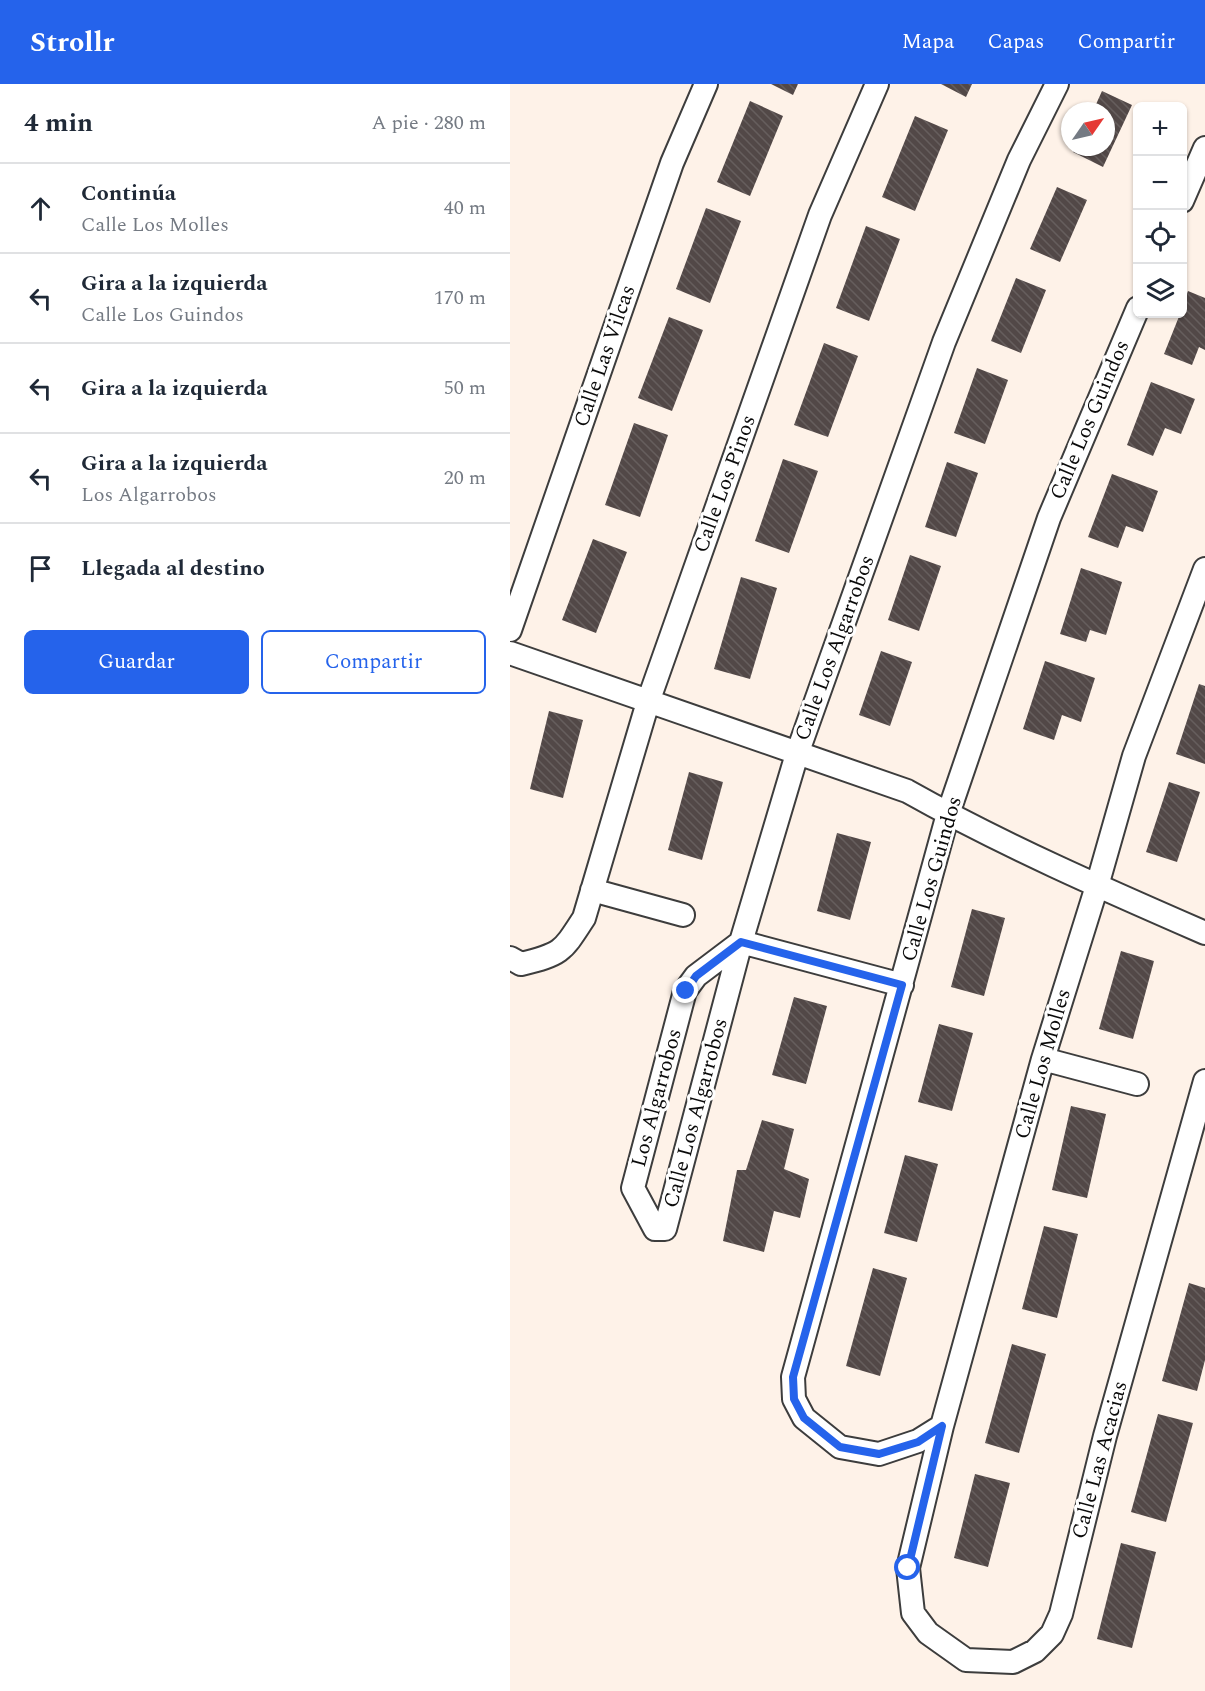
<!DOCTYPE html>
<html lang="es">
<head>
<meta charset="utf-8">
<style>
  :root { --surface:#fff; --page:#f6f6f7; --text:#1f2937; --muted:#747a83; --line:#e0e1e3; --accent:#2563eb }
  body { margin:0; font-family:Spectral,serif; background:var(--page); color:var(--text) }
  .controls { position:absolute; right:18px; top:18px; display:grid; overflow:hidden; border-radius:9px; box-shadow:0 2px 4px #0004 }
  .controls button { width:54px; height:54px; display:grid; place-items:center; padding:0; border:0; border-bottom:2px solid var(--line); background:var(--surface); color:var(--text); font:30px sans-serif }
  .compass { position:absolute; left:551px; top:18px; width:54px; height:54px; border-radius:50%; background:var(--surface); box-shadow:0 2px 4px #0004; rotate:56deg }
  .stop { position:absolute; width:18px; height:18px; margin:-14px; border:4px solid #2563eb; border-radius:50%; background:#fff }
  .stop.end { background:#2563eb; border-color:#fff; box-shadow:0 2px 6px #0008 }
  .list { margin:0; padding:0; list-style:none }
  h2 { display:flex; justify-content:space-between; align-items:center; height:78px; margin:0; padding:0 24px; font-size:26px }
  h2 small { font-size:20px; font-weight:400; color:var(--muted) }
  .list li { display:grid; grid-template-columns:39px 1fr auto; gap:18px; align-items:center; box-sizing:border-box; height:90px; padding:0 24px; border-top:2px solid var(--line) }
  .list b { display:block; font-size:22px; white-space:nowrap }
  .list p { margin:0; font-size:20px; white-space:nowrap; color:var(--muted) }
  .list em { font-size:20px; font-style:normal; color:var(--muted) }
  .actions { display:flex; gap:12px; padding:18px 24px }
  .actions a { flex:1; padding:14px 0; border:2px solid var(--accent); border-radius:9px; text-align:center; font-size:21px; color:var(--accent) }
  .actions .main { background:var(--accent); color:#fff }
  .icon { flex:none; width:33px; height:33px; fill:none; stroke:currentColor; stroke-width:2; stroke-linecap:round; stroke-linejoin:round }
  .map { position:relative; flex:none; width:695px; height:1607px; overflow:hidden }
  header { display:flex; align-items:center; gap:36px; box-sizing:border-box; height:84px; padding:0 30px; background:var(--accent); color:#fff }
  header strong { font-size:28px }
  nav { display:flex; gap:33px; margin-inline-start:auto; font-size:21px }
  main { display:flex }
  aside { flex:1; background:var(--surface) }
  .map>svg:first-child { display:block }
  .building { fill:url(#building-back-hatch) }
  .lines { fill:none; stroke-linecap:round; stroke-linejoin:round }
  .minor-casing { stroke:#3d3d3d; stroke-width:26 }
  .minor { stroke:#fff; stroke-width:22 }
  .route { stroke:#2563eb; stroke-width:8 }
  .labels { text-anchor:middle; dominant-baseline:central; stroke-width:6; stroke-linejoin:round; paint-order:stroke }
  .street-label { font-size:21px; fill:#0a0a0a; stroke:#fff }
</style>
</head>
<body>
<header>
<strong>Strollr</strong>
<nav><a>Mapa</a><a>Capas</a><a>Compartir</a></nav>
</header>
<main>
<aside>
<h2>4 min<small>A pie · 280 m</small></h2>
<ul class="list">
<li><svg class="icon" aria-label="ahead" viewBox="0 0 24 24"><path d="M12 20V5M6 11l6-6 6 6"/></svg><div><b>Continúa</b><p>Calle Los Molles</p></div><em>40 m</em></li>
<li><svg class="icon" aria-label="left" viewBox="0 0 24 24"><path d="M17 20v-9H6M10 6l-5 5 5 5"/></svg><div><b>Gira a la izquierda</b><p>Calle Los Guindos</p></div><em>170 m</em></li>
<li><svg class="icon" aria-label="left" viewBox="0 0 24 24"><path d="M17 20v-9H6M10 6l-5 5 5 5"/></svg><div><b>Gira a la izquierda</b></div><em>50 m</em></li>
<li><svg class="icon" aria-label="left" viewBox="0 0 24 24"><path d="M17 20v-9H6M10 6l-5 5 5 5"/></svg><div><b>Gira a la izquierda</b><p>Los Algarrobos</p></div><em>20 m</em></li>
<li><svg class="icon" aria-label="arrive" viewBox="0 0 24 24"><path d="M6 21V4h12l-3 4 3 4H6"/></svg><div><b>Llegada al destino</b></div></li>
</ul>
<div class="actions"><a class="main">Guardar</a><a>Compartir</a></div>
</aside>
<div class="map">
<svg width="695" height="1607" viewBox="0 0 695 1607">
  <defs>
    <pattern id="building-back-hatch" width="6" height="6" patternUnits="userSpaceOnUse" patternTransform="scale(1.5)"><rect width="6" height="6" fill="#524847"/><path d="M-1 5l2 2M0 0l6 6M5-1l2 2" fill="none" stroke="#665e5d"/></pattern>
  </defs>
  <rect width="100%" height="100%" fill="#fef2e8"/>
  <!-- building -->
  <path class="building" d="M261 0H288L283 11Z
    M431 0H462L456 13Z
    M592 7 622 21 593 83 563 68 566 63H596V27H583Z
    M240 17 273 32 240 112 207 98Z
    M405 32 438 46 405 127 372 113Z
    M547 103 577 116 550 178 520 165Z
    M196 124 231 137 200 219 166 205Z
    M356 142 390 155 359 237 326 224Z
    M506 194 536 206 511 269 481 257Z
    M678 207 695 214V266L689 263 682 281 654 270 670 230H672V222Z
    M159 233 193 246 162 327 128 314Z
    M314 259 348 272 318 353 284 341Z
    M467 284 498 296 475 360 444 349Z
    M641 298 685 315 671 350 655 344 643 372 617 361Z
    M124 339 158 351 130 433 95 421Z
    M273 375 308 387 279 469 245 457Z
    M437 378 468 389 446 453 415 443Z
    M602 390 648 407 633 448 616 442 608 464 578 453Z
    M83 455 117 468 86 549 52 536Z
    M400 471 431 482 409 547 378 536Z
    M571 484 612 498 596 551 580 546 576 558 550 550Z
    M231 493 267 504 240 595 204 585Z
    M371 567 402 578 380 642 349 631Z
    M535 577 585 594 571 638 552 631 544 656 513 645Z
    M689 600 695 602V680L666 670Z
    M39 627 73 636 53 714 20 705Z
    M179 688 213 698 192 776 158 766Z
    M659 698 690 708 667 778 636 768Z
    M327 749 361 758 340 836 307 827Z
    M462 825 495 834 474 912 441 903Z
    M611 867 644 877 623 955 589 945Z
    M284 913 317 922 296 1000 262 991Z
    M429 940 463 949 442 1027 408 1018Z
    M561 1022 596 1030 577 1114 542 1106Z
    M252 1036 284 1045 274 1085 299 1095 290 1134 264 1127 254 1168 213 1157 227 1086H236Z
    M395 1071 428 1080 407 1158 374 1149Z
    M534 1142 568 1150 547 1234 512 1225Z
    M363 1184 397 1194 370 1292 336 1282Z
    M679 1199 695 1204V1276L687 1307 652 1297Z
    M502 1260 536 1270 509 1369 475 1359Z
    M648 1330 683 1339 656 1438 621 1428Z
    M465 1390 500 1399 478 1483 444 1474Z
    M611 1459 646 1468 622 1564 587 1555Z"/>
  <g class="lines">
    <!-- minor casing -->
    <g class="minor-casing">
      <path id="minor" d="M672 117 695 64
        M695 485 624 672 587 802 533 975 432 1342 398 1484 403 1529 418 1549 456 1576 503 1578 525 1567 542 1550 551 1530 595 1352 695 997
        M0 546 162 79 196 0
        M0 569 397 707C493 761 594 805 695 849
        M82 806 173 831
        M0 874 11 880C52 870 52 868 74 834L138 618 310 131 367 0
        M392 901 231 858 186 892 175 907 123 1104 145 1145H155L231 858 287 670 434 258 509 76 547 0
        M533 975 627 1000
        M432 1342 408 1357 369 1370 330 1363 294 1334 284 1315 283 1293 438 730 539 434 628 224"/>
    </g>
    <!-- minor -->
    <use href="#minor" class="minor"/>
  </g>
  <g class="lines">
    <!-- route -->
    <path class="route" d="M176 907 186 892 231 858 392 901 283 1293 284 1315 294 1334 330 1363 369 1370 408 1358 432 1342 398 1484"/>
  </g>
  <g class="labels">
    <!-- street labels -->
    <g class="street-label">
      <text transform="translate(95 272) rotate(-71)">Calle Las Vilcas</text>
      <text transform="translate(580 336) rotate(-67)">Calle Los Guindos</text>
      <text transform="translate(215 400) rotate(-70)">Calle Los Pinos</text>
      <text transform="translate(325 564) rotate(-70)">Calle Los Algarrobos</text>
      <text transform="translate(422 795) rotate(-74)">Calle Los Guindos</text>
      <text transform="translate(533 980) rotate(-74)">Calle Los Molles</text>
      <text transform="translate(147 1014) rotate(-75)">Los Algarrobos</text>
      <text transform="translate(186 1029) rotate(-75)">Calle Los Algarrobos</text>
      <text transform="translate(590 1376) rotate(-75)">Calle Las Acacias</text>
    </g>
  </g>
</svg>
<div class="controls">
<button>+</button>
<button>−</button>
<button><svg class="icon" aria-label="locate" viewBox="0 0 24 24"><circle cx="12" cy="12" r="6"/><path d="M12 2v4M12 18v4M2 12h4M18 12h4"/></svg></button>
<button><svg class="icon" aria-label="layers" viewBox="0 0 24 24"><path d="M12 4l9 5-9 5-9-5zM3 14l9 5 9-5"/></svg></button>
</div>
<svg class="compass" viewBox="-18 -18 36 36"><path d="M0-13l5 13h-10z" fill="#e53935"/><path d="M0 13l5-13h-10z" fill="#747a83"/></svg>
<div class="stop" style="left:398px;top:1484px"></div>
<div class="stop end" style="left:176px;top:907px"></div>
</div>
</main>
</body>
</html>
